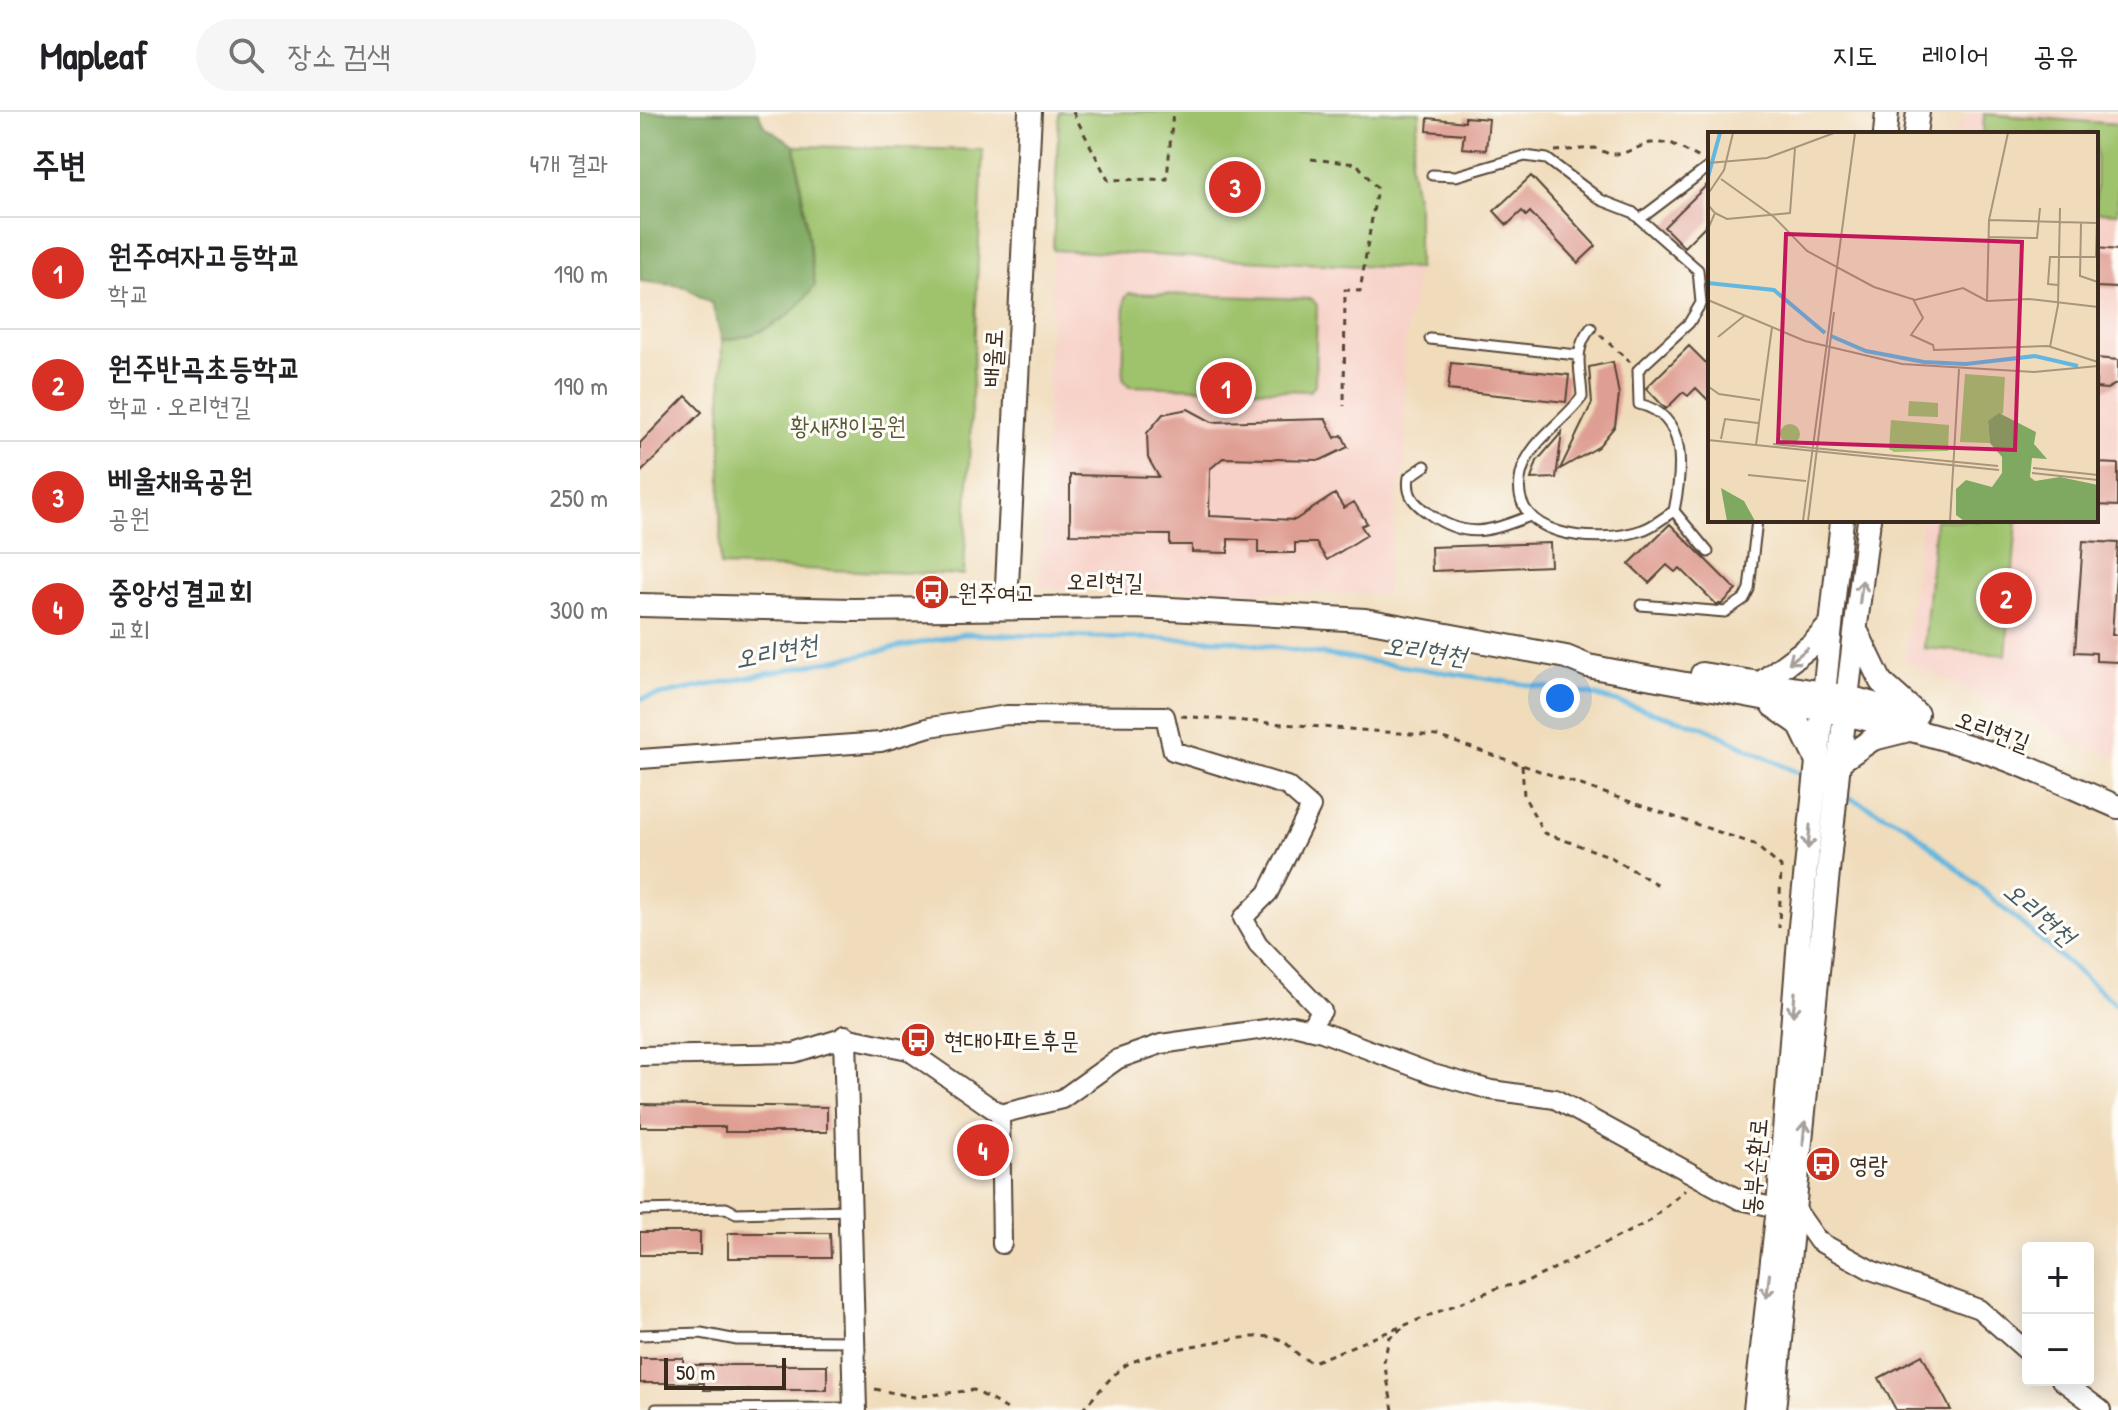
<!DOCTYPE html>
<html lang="ko">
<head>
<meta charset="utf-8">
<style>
  :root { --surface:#fff; --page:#f6f6f6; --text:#202124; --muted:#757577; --line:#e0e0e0; --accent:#d93025 }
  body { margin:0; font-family:"Patrick Hand","Poor Story",sans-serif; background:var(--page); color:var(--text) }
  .controls { position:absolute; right:24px; bottom:24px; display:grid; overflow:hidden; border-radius:8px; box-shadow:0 4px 20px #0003 }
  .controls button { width:72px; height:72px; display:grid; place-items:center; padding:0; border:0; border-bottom:2px solid var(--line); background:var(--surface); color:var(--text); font:40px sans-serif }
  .scale { position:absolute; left:24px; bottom:20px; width:122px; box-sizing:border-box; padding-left:8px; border:4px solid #3b2a1e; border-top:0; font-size:22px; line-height:28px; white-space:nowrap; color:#3b2a1e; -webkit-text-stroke:6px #fdfcf7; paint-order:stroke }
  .you { position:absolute; left:920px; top:586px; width:28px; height:28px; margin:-20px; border:6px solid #fff; border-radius:50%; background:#1a73e8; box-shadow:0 0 0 12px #1a73e833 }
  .badge { display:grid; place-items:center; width:52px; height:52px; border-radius:50%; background:var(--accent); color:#fff; font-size:26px; font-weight:700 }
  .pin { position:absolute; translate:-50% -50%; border:4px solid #fff; box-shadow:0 2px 8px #0006 }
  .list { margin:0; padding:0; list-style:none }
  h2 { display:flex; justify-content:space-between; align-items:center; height:104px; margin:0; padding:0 32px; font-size:34px }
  h2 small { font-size:26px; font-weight:400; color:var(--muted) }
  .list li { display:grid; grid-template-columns:52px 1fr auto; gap:24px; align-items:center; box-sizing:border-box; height:112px; padding:0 32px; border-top:2px solid var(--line) }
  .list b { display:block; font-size:30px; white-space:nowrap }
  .list p { margin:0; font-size:26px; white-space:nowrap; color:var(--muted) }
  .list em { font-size:26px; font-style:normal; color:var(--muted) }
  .icon { flex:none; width:44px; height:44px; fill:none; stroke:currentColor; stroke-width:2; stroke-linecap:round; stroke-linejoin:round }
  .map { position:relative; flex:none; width:1478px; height:1298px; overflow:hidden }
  header { display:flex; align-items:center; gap:48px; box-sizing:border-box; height:112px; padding:0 40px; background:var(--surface); border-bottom:2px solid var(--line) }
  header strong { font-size:38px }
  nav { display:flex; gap:44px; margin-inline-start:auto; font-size:28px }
  .search { width:560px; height:72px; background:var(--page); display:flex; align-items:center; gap:20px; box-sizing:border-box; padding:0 28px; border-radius:44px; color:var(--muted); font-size:30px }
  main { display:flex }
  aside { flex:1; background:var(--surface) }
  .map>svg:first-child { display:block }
  .built { fill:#f7d1c7 }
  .green { fill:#9fc36d; stroke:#6d7646; stroke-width:2 }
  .forest { fill:#7fa960; stroke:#5d6a3f; stroke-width:2 }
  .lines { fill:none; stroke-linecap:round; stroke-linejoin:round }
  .stream { stroke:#63b7df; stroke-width:5 }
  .building { fill:#df9e93 }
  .service-casing { stroke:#564536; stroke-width:13 }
  .minor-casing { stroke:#564536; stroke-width:22 }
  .tertiary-casing { stroke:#564536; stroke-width:26 }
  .path { stroke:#564536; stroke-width:3; stroke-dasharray:6 6; stroke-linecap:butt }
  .service { stroke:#fff; stroke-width:9 }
  .minor { stroke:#fff; stroke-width:18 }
  .tertiary { stroke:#fff; stroke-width:22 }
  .oneway { stroke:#a79f9a }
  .labels { text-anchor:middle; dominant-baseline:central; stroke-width:6; stroke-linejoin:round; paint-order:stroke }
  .street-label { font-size:24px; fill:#3b2a1e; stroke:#fdfcf7 }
  .park-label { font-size:24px; fill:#595836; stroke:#fdfcf7 }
  .poi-label { font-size:24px; fill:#3b2a1e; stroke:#fdfcf7; text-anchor:start }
  .water-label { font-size:26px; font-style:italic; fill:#495b62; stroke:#fdfcf7 }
  .inset-river { fill:none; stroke:#63b7df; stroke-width:4 }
  .inset-road { fill:none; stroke:#a8957c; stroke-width:2 }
  .view { fill:#c2185b; fill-opacity:0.15; stroke:#c2185b; stroke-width:4 }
  .inset-edge { fill:none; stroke:#3b2a1e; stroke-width:4 }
</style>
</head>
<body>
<header>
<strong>Mapleaf</strong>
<div class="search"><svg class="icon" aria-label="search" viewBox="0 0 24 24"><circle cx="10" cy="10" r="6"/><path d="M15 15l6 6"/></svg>장소 검색</div>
<nav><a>지도</a><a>레이어</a><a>공유</a></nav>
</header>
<main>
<aside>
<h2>주변<small>4개 결과</small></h2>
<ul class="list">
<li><span class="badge">1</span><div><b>원주여자고등학교</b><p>학교</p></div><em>190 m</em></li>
<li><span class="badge">2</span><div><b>원주반곡초등학교</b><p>학교 · 오리현길</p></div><em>190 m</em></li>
<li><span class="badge">3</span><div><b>베울채육공원</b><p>공원</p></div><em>250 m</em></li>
<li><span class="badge">4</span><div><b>중앙성결교회</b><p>교회</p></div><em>300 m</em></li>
</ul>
</aside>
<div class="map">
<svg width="1478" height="1298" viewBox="0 0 1478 1298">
  <rect width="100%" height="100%" fill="#fdfcf7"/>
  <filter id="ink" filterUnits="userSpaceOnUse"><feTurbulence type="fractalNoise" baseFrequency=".0125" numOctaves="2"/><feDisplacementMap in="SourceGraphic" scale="16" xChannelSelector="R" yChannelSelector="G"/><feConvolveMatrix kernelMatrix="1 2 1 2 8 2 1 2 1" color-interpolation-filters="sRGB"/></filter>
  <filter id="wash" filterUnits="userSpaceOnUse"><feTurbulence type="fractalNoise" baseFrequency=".006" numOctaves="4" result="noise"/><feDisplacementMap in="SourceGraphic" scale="32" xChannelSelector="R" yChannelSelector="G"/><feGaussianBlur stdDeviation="1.8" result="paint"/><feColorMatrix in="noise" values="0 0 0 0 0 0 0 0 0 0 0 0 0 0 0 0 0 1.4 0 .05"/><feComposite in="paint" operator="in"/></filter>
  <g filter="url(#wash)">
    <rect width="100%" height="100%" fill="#f0dcbb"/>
    <!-- built -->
    <path class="built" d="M1331 0 1478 2V647L1417 622 1264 548 1281 408H1456V22H1316L1317 13Z
      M413 138 778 157 764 238 766 355 759 373 745 483 400 476Z"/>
    <!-- green -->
    <path class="green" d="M419 0H780L770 52 778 97V157L413 138Z
      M1344 2 1478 12V101L1456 100V22H1343Z
      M155 34 343 38 324 463 80 454 82 228C121 225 153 206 175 173Z
      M489 181 672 187 677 193 675 273 670 279 489 274 483 267 485 186Z
      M1295 408 1377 409 1366 543 1284 536Z"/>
    <!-- forest -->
    <path class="forest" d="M0 0H118L124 14 155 34 175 173C153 206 121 225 82 228L72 192 42 174 0 169Z"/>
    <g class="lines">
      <!-- stream -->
      <path class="stream" d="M0 587 324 522 586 528 950 582 1064 615 1168 666
        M1202 682 1266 713 1478 894"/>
    </g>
    <g id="blocks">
      <!-- building -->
      <path class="building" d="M825 5 849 7 846 38 822 36 824 22 787 19 788 6 825 10Z
        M891 64 956 134 938 151 890 100 886 104 882 99 867 113 854 99Z
        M1070 70V109L1044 135 1024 115Z
        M1456 136 1478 138V176L1456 175Z
        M1049 234 1070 255V290L1056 276 1048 284 1043 280 1026 297 1006 276Z
        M1456 246 1478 248V271L1467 277 1456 276Z
        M973 250 979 283 975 314 958 335 920 357 952 291 949 255Z
        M811 251 929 263 926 290 808 278Z
        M46 284 62 300 0 361V331Z
        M548 297 572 310 686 307 695 326 702 323 708 335 681 348 583 346 570 357 569 404 655 408 695 382 704 396 714 390 727 411 721 414 727 423 687 448 676 431H655V441H618V428L588 427V441L552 440V433H530V423L430 422V363L519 365 508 346 507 321 523 302Z
        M922 320 916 366 891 367 897 349Z
        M1456 351 1478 352V394L1456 393Z
        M1030 412 1096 478 1082 492H1076L1040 456 1035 460 1027 453 1009 471 989 452Z
        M1443 429 1478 431 1472 523H1478V550L1456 549V541L1435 540Z
        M910 431 911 454 792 459 791 435Z
        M0 992 187 995V1020H85V1015H0Z
        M0 1120H60V1143H0Z
        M88 1121H190L191 1146H88Z
        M1282 1243 1311 1298H1256L1239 1266Z
        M0 1246H43V1253H187V1278H64V1271H0Z"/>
    </g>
  </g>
  <g filter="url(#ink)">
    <use href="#blocks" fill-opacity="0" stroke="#564536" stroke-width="2"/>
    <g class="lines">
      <!-- service casing -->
      <g class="service-casing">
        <path id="service" d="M792 63 816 64 885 44 907 47 961 88 992 100 1058 158 1061 191 1049 211 998 258 999 292C1049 304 1042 359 1034 399L1068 440
          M1000 107 1070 54
          M951 216C932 238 941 258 942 285 923 311 889 329 881 362 866 427 961 433 1002 418 1013 415 1024 405 1034 399
          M790 227 937 243
          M785 354 769 365C766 383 774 391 788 401 827 429 850 419 890 404
          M1001 493 1085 500 1104 487 1109 477 1117 408
          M0 1098 86 1096 96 1101 210 1098
          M0 1223 61 1221 97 1228 213 1229
          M16 1297 215 1296"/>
      </g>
      <!-- minor casing -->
      <g class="minor-casing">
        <path id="minor" d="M0 647 241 630 290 615 367 603 525 604 533 639 647 674 671 695 628 781 603 806 618 832 682 899 668 917
          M0 944 154 941 205 925 268 938 360 1002 422 987 478 947 521 932 653 913 682 920 793 962 851 978 915 987 1100 1088 1138 1096
          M360 1002 362 1132
          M1157 1099 1178 1129 1231 1158 1339 1197 1388 1240
          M1421 1268 1461 1298"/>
      </g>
      <!-- tertiary casing -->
      <g class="tertiary-casing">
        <path id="tertiary" d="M1245 22 1247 0
          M1275 22 1278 0
          M0 493 212 498 495 495 725 508 926 545 948 554C1075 579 1206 596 1331 635 1381 650 1430 675 1478 695
          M366 494 390 0
          M1218 522 1241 570 1277 602
          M1062 562 1209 585 1275 604
          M1121 571 1173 532 1190 513
          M1133 594 1159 612 1175 645
          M1199 650 1233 627 1265 619
          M205 925 215 1298
          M1115 1298 1138 1096 1160 814 1202 408
          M1134 1298 1199 650 1229 408"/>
      </g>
      <!-- path -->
      <path class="path" d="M433 0 468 68 527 67 533 0
        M915 39 955 36 969 42H981L1010 31H1031L1060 46
        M671 47 717 52 737 76 720 179 705 178 704 294
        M960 223 990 250
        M541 604 797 624 1114 732 1141 755 1139 816
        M882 653 884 684 904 721 969 744 1018 773
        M235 1277 274 1285 334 1278 369 1298
        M442 1298C456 1284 470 1264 486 1253 505 1241 609 1221 632 1225 650 1228 655 1246 673 1250L860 1175 885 1171 1008 1110 1045 1078
        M753 1298 744 1250 749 1226 764 1215"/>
      <!-- service -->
      <use href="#service" class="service"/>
      <!-- minor -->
      <use href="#minor" class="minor"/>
      <!-- tertiary -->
      <use href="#tertiary" class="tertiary"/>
    </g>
    <!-- one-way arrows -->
    <defs><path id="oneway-shaft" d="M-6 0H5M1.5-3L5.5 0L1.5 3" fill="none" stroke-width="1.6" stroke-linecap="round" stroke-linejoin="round" transform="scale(2)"/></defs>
    <g class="oneway">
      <use href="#oneway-shaft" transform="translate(1221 480) rotate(-83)"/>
      <use href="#oneway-shaft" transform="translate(1158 544) rotate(142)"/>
      <use href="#oneway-shaft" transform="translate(1169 725) rotate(95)"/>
      <use href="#oneway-shaft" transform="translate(1154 892) rotate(95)"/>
      <use href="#oneway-shaft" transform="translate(1164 1021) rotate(-85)"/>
      <use href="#oneway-shaft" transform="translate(1128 1174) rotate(97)"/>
    </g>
  </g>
  <!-- icons -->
  <defs>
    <g id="bus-disc" transform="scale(1.8)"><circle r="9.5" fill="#c8321e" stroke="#fdfcf7"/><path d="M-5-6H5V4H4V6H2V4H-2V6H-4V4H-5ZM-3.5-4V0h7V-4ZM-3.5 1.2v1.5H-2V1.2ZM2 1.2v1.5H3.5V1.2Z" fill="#fff"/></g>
  </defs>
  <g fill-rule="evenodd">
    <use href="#bus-disc" x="292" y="480"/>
    <use href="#bus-disc" x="278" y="928"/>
    <use href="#bus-disc" x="1183" y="1052"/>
  </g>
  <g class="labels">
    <!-- street labels -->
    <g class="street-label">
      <text transform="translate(352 246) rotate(-87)">배울로</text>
      <text transform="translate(465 469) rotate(1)">오리현길</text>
      <text transform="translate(1353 618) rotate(20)">오리현길</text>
      <text transform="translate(1114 1054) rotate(-85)">동부순환로</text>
    </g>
    <!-- park labels -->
    <g class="park-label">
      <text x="208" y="313">황새쟁이공원</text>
    </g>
    <!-- poi labels -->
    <g class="poi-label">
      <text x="318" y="480">원주여고</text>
      <text x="304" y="928">현대아파트후문</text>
      <text x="1209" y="1052">영랑</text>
    </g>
    <!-- water labels -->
    <g class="water-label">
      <text transform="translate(785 538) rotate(8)">오리현천</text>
      <text transform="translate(136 539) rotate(-11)">오리현천</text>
      <text transform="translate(1400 801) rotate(40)">오리현천</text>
    </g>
  </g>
  <!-- overview -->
  <g transform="translate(1068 20)">
    <rect width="390" height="390" fill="#f0dcbb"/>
    <path d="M257 242 297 245 295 281 280 289 282 311 252 310ZM201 269 230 271V285L200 284ZM183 288 241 293 240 319 186 320 181 317ZM72 302a10 10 0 1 1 20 0a10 10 0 1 1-20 0Z" fill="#9fc36d"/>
    <path d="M291 281 328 300 326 312 339 327 324 326 322 345 327 349 352 345 390 353V389H256L248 383V357L258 348 284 355 294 341V325L282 311 280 289ZM13 356 36 369 47 389H19Z" fill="#7fa960"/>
    <path class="inset-river" d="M0 45 12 1M0 151 66 158 117 201M123 204 158 219 216 230 258 232 327 224 370 234"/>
    <path class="inset-road" d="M0 31 59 26 126 1M13 47 66 85 99 119 166 155 207 168 255 156 279 169 321 167 390 175M0 62 16 38 25 1M0 73 7 81 0 97M7 81 19 87 82 81 87 16M281 88 390 91M373 91 372 144 390 150M280 105 329 106 332 76M388 125 389 91M350 153 340 152 342 125H390M205 167 215 186 203 203 225 213 226 218 340 214 390 230M0 168 97 209 194 232 326 240 390 234M279 169 281 88 300 1M10 205 36 184M342 215 350 173 352 76M1 255 11 262 52 268M13 307 17 287 50 291M0 308 291 338M65 312 290 334M48 313 64 195M325 336 390 343M324 341 390 348M40 343 98 349M95 389 147 1M100 389 126 180M242 389 251 237"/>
    <path class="view" d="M78 102 314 110 307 318 70 310Z"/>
    <rect width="390" height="390" class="inset-edge"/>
  </g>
</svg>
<div class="controls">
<button>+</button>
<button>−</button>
</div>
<div class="scale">50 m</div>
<div class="you"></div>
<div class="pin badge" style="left:586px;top:276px">1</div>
<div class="pin badge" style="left:1366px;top:486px">2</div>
<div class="pin badge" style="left:595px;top:75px">3</div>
<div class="pin badge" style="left:343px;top:1038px">4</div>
</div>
</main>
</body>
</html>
